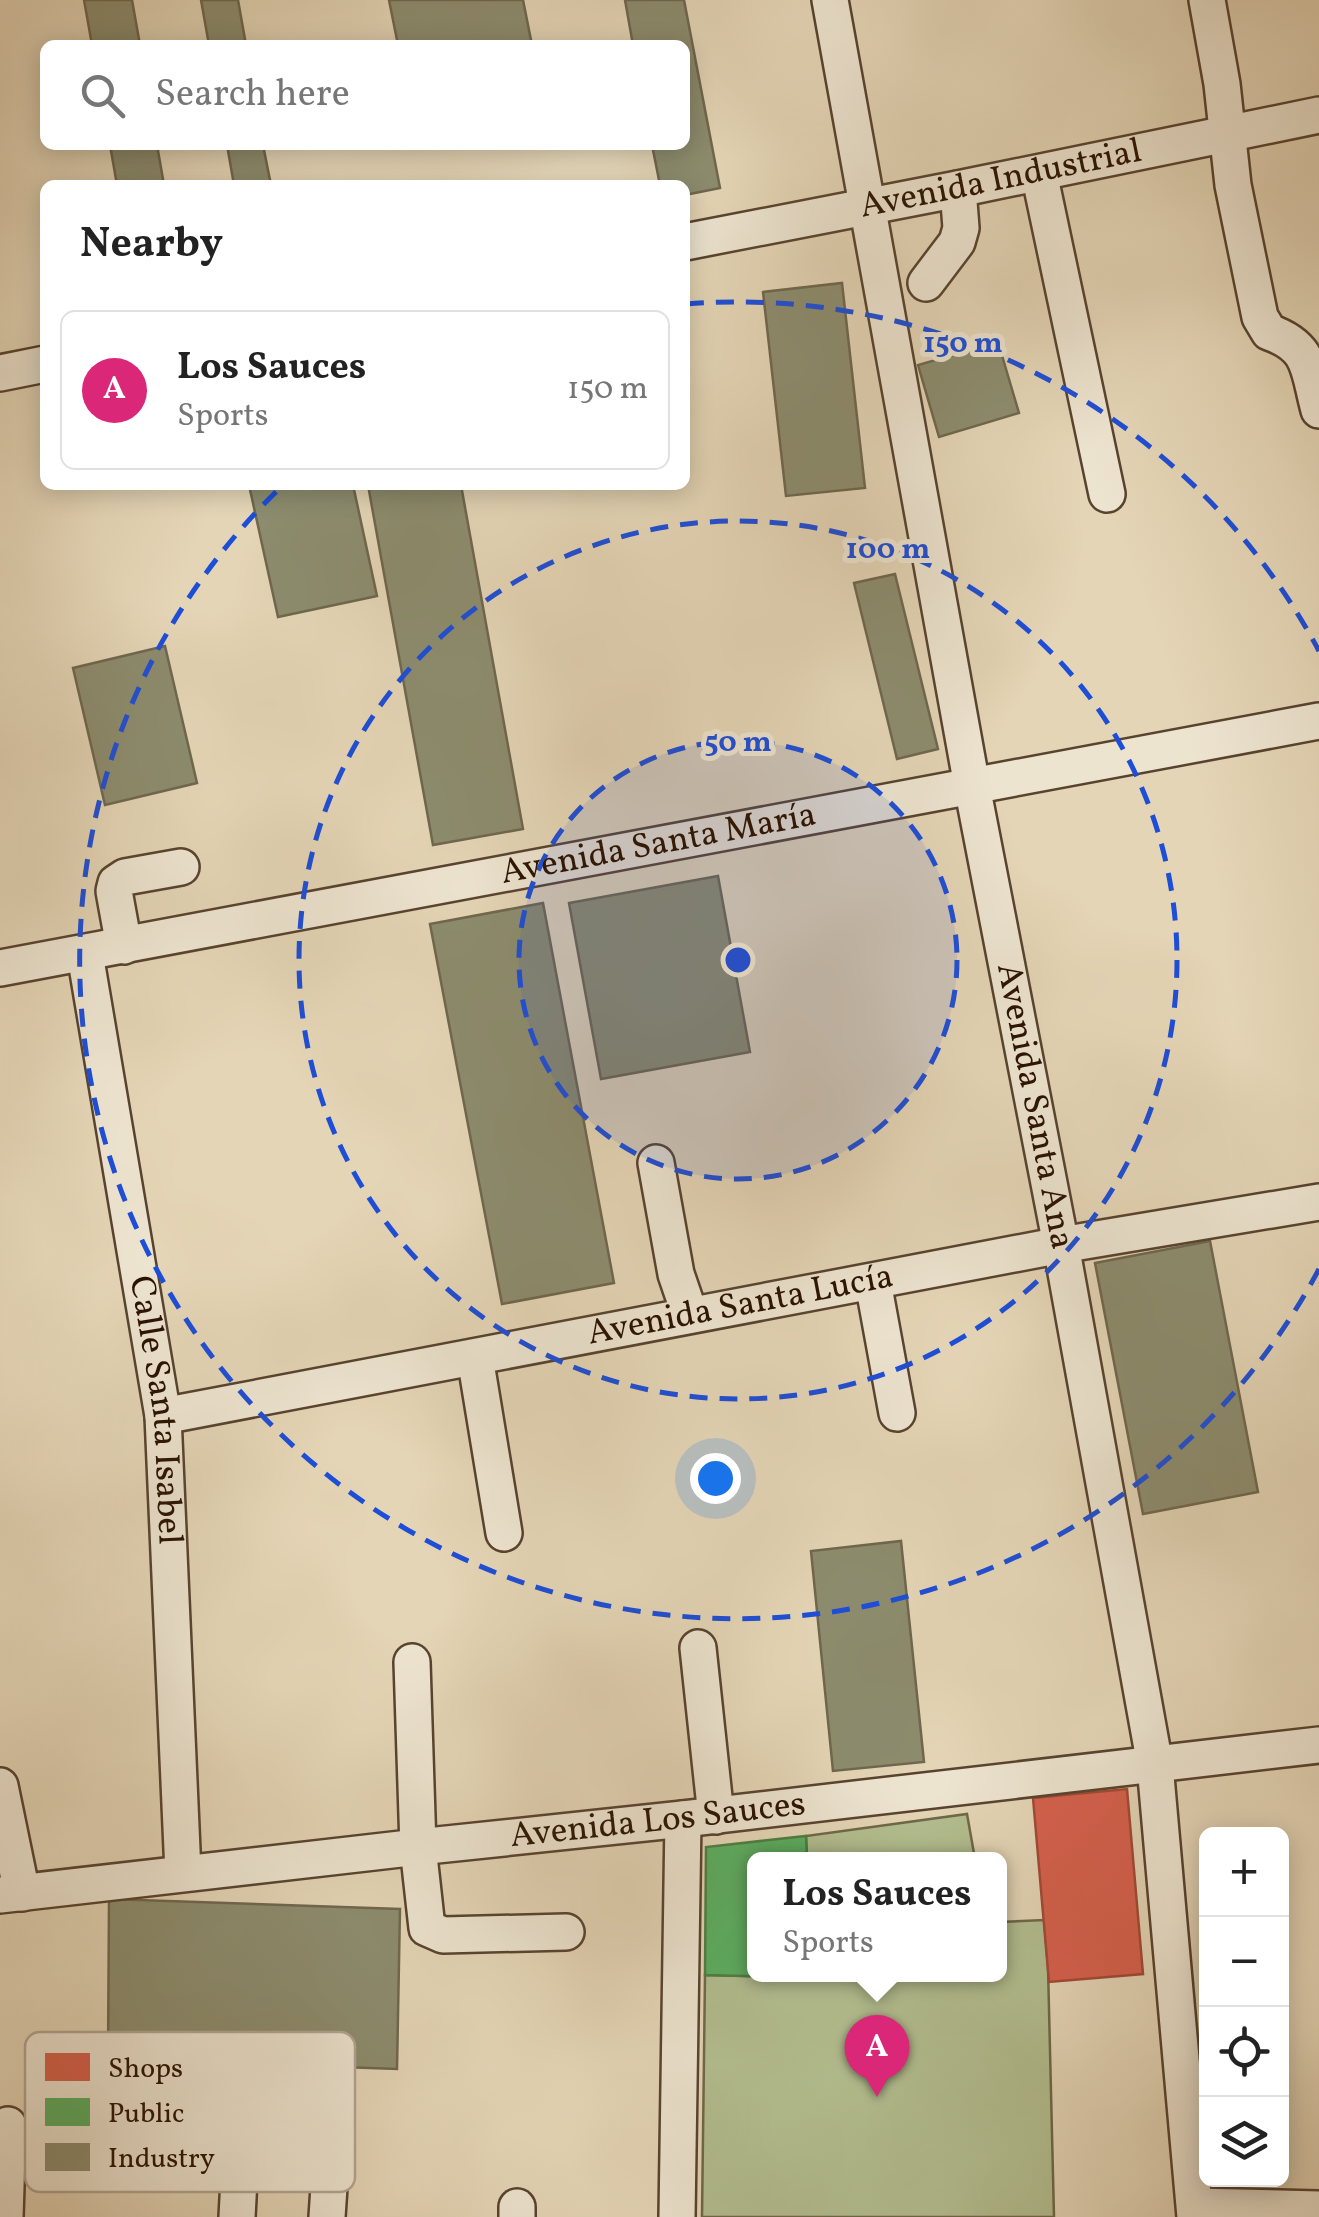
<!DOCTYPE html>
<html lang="en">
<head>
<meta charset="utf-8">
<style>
  :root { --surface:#fff; --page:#f6f6f6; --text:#222; --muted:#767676; --line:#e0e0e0; --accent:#db2777 }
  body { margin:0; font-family:Vollkorn,serif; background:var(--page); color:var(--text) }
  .controls { position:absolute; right:30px; bottom:30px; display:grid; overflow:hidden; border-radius:15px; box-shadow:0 5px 25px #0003 }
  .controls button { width:90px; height:90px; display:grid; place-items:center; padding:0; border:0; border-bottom:2px solid var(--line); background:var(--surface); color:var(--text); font:50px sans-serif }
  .you { position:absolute; left:715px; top:1478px; width:35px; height:35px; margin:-25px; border:8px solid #fff; border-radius:50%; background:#1a73e8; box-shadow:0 0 0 15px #1a73e833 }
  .badge { display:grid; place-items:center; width:65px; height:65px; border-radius:50%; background:var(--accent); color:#fff; font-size:32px; font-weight:700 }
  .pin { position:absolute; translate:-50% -82px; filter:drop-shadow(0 2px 5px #0008) }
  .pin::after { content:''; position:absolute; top:52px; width:35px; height:30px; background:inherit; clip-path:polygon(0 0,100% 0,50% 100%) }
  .popup { position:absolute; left:747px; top:1852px; width:260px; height:130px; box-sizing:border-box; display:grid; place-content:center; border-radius:15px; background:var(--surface); filter:drop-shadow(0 2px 8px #0005); font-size:32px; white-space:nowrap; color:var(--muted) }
  .popup b { font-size:38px; color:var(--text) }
  .popup::after { content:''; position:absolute; left:50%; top:100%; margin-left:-20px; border:20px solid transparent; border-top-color:var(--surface) }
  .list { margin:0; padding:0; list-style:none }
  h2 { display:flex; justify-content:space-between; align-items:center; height:130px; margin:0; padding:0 40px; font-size:42px }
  h2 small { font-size:32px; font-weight:400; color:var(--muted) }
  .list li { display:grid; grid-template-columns:65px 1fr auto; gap:30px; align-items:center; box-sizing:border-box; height:160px; margin:0 20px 20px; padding:0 20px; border:2px solid var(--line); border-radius:15px }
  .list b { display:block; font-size:38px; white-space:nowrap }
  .list p { margin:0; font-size:32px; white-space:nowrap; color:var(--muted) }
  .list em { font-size:32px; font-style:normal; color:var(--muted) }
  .icon { flex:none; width:55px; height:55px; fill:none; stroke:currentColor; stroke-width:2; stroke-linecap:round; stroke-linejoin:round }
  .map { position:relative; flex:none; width:1319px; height:2217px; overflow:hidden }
  .search { position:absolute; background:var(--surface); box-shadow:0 5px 25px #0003; left:40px; top:40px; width:650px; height:110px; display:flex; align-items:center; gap:25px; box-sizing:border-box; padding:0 35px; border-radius:15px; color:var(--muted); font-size:38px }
  .panel { position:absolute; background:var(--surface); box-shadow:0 5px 25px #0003; left:40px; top:180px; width:650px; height:310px; border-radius:15px }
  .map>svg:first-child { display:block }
  .green { fill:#b2bd8f; stroke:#6e6848; stroke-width:2.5 }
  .shops { fill:#d6604d; stroke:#a24936; stroke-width:2.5 }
  .public { fill:#5aae61; stroke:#4c7f44; stroke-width:2.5 }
  .industry { fill:#8c8c6e; stroke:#6f674e; stroke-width:2.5 }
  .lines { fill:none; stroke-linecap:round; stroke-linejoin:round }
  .minor-casing { stroke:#58432f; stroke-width:40 }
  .minor { stroke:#ede4d0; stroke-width:35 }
  .ring { fill:none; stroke:#1d4ed8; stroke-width:5; stroke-dasharray:18 12 }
  .labels { text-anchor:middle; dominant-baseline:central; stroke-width:10; stroke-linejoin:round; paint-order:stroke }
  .street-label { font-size:35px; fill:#2a1202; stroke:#ede4d0 }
  .key { fill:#ede4d0; stroke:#b2a592; stroke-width:2.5 }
  .key-label { font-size:28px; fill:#2a1202 }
  .centre { fill:#1d4ed8; stroke:#ede4d0; stroke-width:5 }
  .ring-label { font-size:30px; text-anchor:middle; font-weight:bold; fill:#1d4ed8; stroke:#ede4d0; stroke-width:10; stroke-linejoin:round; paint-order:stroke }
</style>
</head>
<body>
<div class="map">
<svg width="1319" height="2217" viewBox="0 0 1319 2217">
  <rect width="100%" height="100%" fill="#e4d5b6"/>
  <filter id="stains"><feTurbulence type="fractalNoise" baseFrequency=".002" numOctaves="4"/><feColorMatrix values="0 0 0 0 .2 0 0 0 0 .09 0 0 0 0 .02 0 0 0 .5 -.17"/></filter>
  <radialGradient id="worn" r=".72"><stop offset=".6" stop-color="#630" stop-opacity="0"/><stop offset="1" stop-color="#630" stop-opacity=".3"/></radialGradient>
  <!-- green -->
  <path class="green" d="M967 1814 975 1859H807L806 1836Z
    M1044 1920 1048 1967 1054 2217H702L705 1975 782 1977 783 1974H1000V1922Z"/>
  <!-- shops -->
  <path class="shops" d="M1127 1789 1143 1974 1049 1982 1033 1798Z"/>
  <!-- public -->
  <path class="public" d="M806 1836 807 1860H754V1974H783L782 1977 705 1975 706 1847Z"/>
  <!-- industry -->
  <path class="industry" d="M84 0H132L140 45H92Z
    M201 0H238L246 45H209Z
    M389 0H523L532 45H398Z
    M625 0H684L720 188 685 195V185H660L652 145H685V45H633Z
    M110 145H157L164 185H117Z
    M227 145H263L271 185H234Z
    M842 283 865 488 786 496 763 292Z
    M998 342 1019 413 939 437 918 365Z
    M249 485H353L377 596 278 617Z
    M368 485H461L523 829 433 845Z
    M895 574 938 749 897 759 854 583Z
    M165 646 197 783 105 805 73 668Z
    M718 876 750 1052 601 1079 569 903Z
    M543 903 614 1283 502 1304 430 924Z
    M1210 1241 1258 1492 1143 1514 1095 1263Z
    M901 1541 924 1762 833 1771 811 1551Z
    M109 1899 400 1909 397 2069 108 2059Z"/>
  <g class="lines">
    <!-- minor casing -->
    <g class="minor-casing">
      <g id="minor">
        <path id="s1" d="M830 0 972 786 1061 1245 1155 1765 1195 2217"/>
        <path d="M1207 0 1222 84 1233 185 1260 317 1269 332C1312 347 1308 370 1319 410"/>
        <path d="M1039 173 1107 494"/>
        <path id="s2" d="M685 242 958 189 1319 115"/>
        <path d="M926 283 957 242 961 228 958 189"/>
        <path d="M0 373 45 364"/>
        <path d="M124 946 114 891 116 883 125 877 181 867"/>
        <path id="s3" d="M85 954 163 1416 183 1873"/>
        <path id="s4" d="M0 968 1319 721"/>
        <path d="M656 1163 676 1274 690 1315"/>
        <path d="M873 1282 897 1413"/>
        <path d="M475 1357 504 1533"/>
        <path id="s5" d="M163 1416 1061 1245 1319 1202"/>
        <path d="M698 1648 716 1816"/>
        <path d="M412 1662 418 1847 427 1928 443 1935 566 1932"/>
        <path d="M0 1786 22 1893"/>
        <path id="s6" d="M0 1895 418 1847 683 1819 1319 1745"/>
        <path d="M1195 2206 1319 2209"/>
        <path d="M5 2217 8 2125"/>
        <path d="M237 2217 240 2160"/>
        <path d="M327 2217 330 2172"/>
        <path d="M517 2217V2207"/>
        <path d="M677 2217 683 1819"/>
      </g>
    </g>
    <!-- minor -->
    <use href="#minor" class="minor"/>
  </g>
  <!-- distance rings -->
  <circle cx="738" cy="960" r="219" fill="#1d4ed8" fill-opacity=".12"/>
  <g class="ring">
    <circle cx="738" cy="960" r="219"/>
    <circle cx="738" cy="960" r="439"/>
    <path d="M1319 1269A658 658 0 1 1 281 487M686 304A658 658 0 0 1 1319 651"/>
  </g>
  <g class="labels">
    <!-- street labels -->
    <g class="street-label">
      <text stroke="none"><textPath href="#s2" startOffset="322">Avenida Industrial</textPath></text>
      <text stroke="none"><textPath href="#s4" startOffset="670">Avenida Santa María</textPath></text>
      <text stroke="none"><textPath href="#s1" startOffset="1125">Avenida Santa Ana</textPath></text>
      <text stroke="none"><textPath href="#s5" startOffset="588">Avenida Santa Lucía</textPath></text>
      <text stroke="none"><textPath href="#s3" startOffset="462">Calle Santa Isabel</textPath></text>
      <text stroke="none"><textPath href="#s6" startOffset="662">Avenida Los Sauces</textPath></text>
    </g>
  </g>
  <!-- legend -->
  <rect x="25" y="2032" width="330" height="160" rx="15" class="key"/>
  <rect x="45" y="2053" width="45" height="28" fill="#d6604d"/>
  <rect x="45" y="2098" width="45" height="28" fill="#5aae61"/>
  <rect x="45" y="2143" width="45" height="28" fill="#8c8c6e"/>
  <g class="key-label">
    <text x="108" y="2077">Shops</text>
    <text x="108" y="2122">Public</text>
    <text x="108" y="2167">Industry</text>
  </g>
  <circle cx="738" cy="960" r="15" class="centre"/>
  <g class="ring-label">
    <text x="963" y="352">150 m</text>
    <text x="888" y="558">100 m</text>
    <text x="738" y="751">50 m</text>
  </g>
  <rect width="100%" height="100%" filter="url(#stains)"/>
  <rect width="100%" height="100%" fill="url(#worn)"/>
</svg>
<div class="controls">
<button>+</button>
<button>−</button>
<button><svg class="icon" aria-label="locate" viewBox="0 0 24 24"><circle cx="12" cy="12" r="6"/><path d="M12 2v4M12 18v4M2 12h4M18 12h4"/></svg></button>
<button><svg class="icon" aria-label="layers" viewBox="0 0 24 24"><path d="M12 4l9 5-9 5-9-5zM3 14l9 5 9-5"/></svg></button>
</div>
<div class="you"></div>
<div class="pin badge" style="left:877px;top:2097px">A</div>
<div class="popup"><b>Los Sauces</b>Sports</div>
<div class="search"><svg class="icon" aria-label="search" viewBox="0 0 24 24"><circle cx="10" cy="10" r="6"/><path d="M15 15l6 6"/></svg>Search here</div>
<section class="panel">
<h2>Nearby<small></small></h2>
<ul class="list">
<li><span class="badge">A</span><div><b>Los Sauces</b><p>Sports</p></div><em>150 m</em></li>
</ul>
</section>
</div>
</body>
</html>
